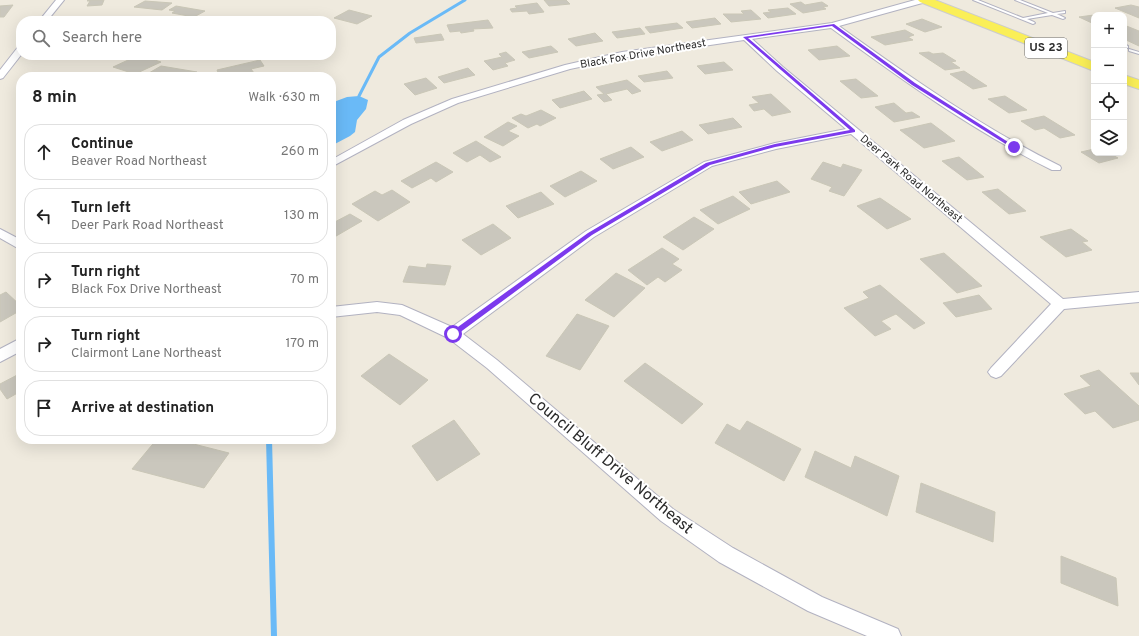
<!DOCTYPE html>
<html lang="en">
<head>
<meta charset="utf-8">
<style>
  :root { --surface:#fff; --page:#f6f6f6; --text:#222; --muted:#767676; --line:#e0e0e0 }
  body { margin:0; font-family:Overpass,sans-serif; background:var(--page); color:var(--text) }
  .controls { position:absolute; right:12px; top:12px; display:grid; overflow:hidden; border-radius:8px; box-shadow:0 4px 16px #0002 }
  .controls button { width:36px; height:36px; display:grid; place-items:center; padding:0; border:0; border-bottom:1px solid var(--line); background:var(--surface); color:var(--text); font:20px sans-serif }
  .stop { position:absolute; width:12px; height:12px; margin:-9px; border:3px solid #7c3aed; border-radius:50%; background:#fff }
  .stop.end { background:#7c3aed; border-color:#fff; box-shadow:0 1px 4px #0008 }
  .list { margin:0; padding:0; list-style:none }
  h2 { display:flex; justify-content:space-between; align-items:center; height:52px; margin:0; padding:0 16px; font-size:17px }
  h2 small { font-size:13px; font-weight:400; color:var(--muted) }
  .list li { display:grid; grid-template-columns:26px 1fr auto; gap:12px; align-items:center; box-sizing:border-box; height:56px; margin:0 8px 8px; padding:0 8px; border:1px solid var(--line); border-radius:16px }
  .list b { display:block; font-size:15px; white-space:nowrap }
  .list p { margin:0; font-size:13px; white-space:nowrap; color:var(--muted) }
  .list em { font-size:13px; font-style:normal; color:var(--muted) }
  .icon { flex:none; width:22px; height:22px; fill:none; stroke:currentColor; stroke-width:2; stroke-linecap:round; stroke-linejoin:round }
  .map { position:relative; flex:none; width:1139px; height:636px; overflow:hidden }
  .search { position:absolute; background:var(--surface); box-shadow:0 4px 16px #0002; left:16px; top:16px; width:320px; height:44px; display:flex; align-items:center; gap:10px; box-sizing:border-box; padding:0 14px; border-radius:16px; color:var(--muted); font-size:15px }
  .panel { position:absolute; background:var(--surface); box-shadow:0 4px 16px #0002; left:16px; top:72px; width:320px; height:372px; border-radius:16px }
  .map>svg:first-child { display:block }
  .water { fill:#6abaf7 }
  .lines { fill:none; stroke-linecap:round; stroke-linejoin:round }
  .stream-far1 { stroke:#6abaf7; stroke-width:3 }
  .stream { stroke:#6abaf7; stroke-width:6 }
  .building { fill:#cac7bd; stroke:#cac7b7 }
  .lane-casing { stroke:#b2b2c1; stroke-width:2 }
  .street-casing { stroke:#b2b2c1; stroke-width:2 }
  .primary-casing { stroke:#ccc; stroke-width:2 }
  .lane { fill:#fff; fill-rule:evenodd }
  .street { fill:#fff; fill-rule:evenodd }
  .primary { fill:#faef57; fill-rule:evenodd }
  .route { fill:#7c3aed }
  .labels { text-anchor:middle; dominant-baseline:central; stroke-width:4; stroke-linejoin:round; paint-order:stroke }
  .far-street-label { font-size:11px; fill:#2c2c2c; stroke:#fff }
  .shield { fill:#fff; stroke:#6b6b6b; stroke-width:1 }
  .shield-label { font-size:12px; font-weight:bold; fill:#2c2c2c }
  .near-street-label { font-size:16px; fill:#2c2c2c; stroke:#fff }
</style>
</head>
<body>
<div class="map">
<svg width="1139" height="636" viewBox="0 0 1139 636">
  <rect width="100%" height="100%" fill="#efeade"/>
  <!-- water -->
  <path class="water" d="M359 96 368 100 366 109 357 120 355 132 350 136 331 146V103L347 97Z"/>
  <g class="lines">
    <!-- stream-far1 -->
    <path class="stream-far1" d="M359 96 379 57 410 33 465 0"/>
    <!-- stream -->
    <path class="stream" d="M269 439 274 636"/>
  </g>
  <!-- building -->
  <path class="building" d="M88 0H104L102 5 87 6 90 1H87Z
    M544 0H566L570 4 549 6Z
    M145 1 172 3 162 10 134 7Z
    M801 2 805 5 822 2 828 6 823 7 826 9 803 13 790 4Z
    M537 3 544 12 529 14 527 11 512 12 510 9 517 8 515 6Z
    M13 5 4 17H0V6Z
    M1131 5 1139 7V18L1115 8Z
    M176 6 205 11 194 17 172 13 175 11 169 10Z
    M788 8 796 14 768 18 763 13 771 12 768 10Z
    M349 10 372 16 357 24 334 18Z
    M751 10 761 19 731 22 723 14H744L741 11Z
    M1101 14 1103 15H1094V24L1079 17Z
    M715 18 721 24 692 28 686 22Z
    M922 19 942 27 925 32 906 24Z
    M488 20 493 28 473 29 474 31 461 33 460 31 450 32 447 25Z
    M677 23 683 28 650 33 645 27Z
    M1124 25 1139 31V46L1124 39Z
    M640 28 645 34 617 38 612 32Z
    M905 30 914 35 908 37 913 40 885 45 871 37Z
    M595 33 603 41 576 46 568 39Z
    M441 34 444 40 416 43 414 38Z
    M551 46 558 52 529 58 522 52Z
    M837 46 850 56 819 60 808 50Z
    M506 52 515 60 505 63 508 66 493 70 484 61 502 57 499 54Z
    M929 52 933 54 943 53 956 61 951 62 960 68 945 70 919 53Z
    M139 55 161 62 135 74 113 67Z
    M260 60 264 66 251 69 254 73 237 77 236 75 220 77 217 70Z
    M724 62 733 70 705 74 697 66Z
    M161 66 197 72 189 77H173L149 73Z
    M468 68 475 75 444 83 438 77Z
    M667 71 673 78 644 82 638 76Z
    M964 71 987 86 973 89 950 74Z
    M426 78 437 88 415 95 404 84Z
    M856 79 878 96 861 98 840 81Z
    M627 80 641 91 632 94 627 89 606 94 612 100 604 102 597 95 604 94 596 87Z
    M584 91 592 99 560 108 552 100Z
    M771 94 791 112 772 116 764 109 754 111 749 105 759 103 752 97Z
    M1005 96 1027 110 1009 113 988 99Z
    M894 103 906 113 912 112 920 117 894 122 875 107Z
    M541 110 556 118 540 126 537 124 528 128 512 118 521 114 526 116Z
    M1044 116 1075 135 1060 138 1044 128 1035 130 1021 121Z
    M733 118 742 127 708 134 699 125Z
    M508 122 517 126 508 131 519 136 503 146 484 137Z
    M931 123 955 141 924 148 900 130Z
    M682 131 693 140 662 151 650 142Z
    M476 141 501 157 490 162 480 155 467 162 453 153Z
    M631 147 644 157 613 169 600 159Z
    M1094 149V153H1109L1118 158 1099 163 1081 152Z
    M959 157 984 177 967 180 942 161Z
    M436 162 453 172 436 182 431 178 412 188 401 181Z
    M823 162 841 168 843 164 862 170 844 196 829 191 832 187 811 179Z
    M581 171 597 181 565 197 550 186Z
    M777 181 790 192 751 204 739 192Z
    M998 189 1026 211 1009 214 982 192Z
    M392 190 410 202 378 221 352 204 375 191 382 195Z
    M541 192 554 204 518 218 506 206Z
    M733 196 750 209 718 224 700 210Z
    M880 198 911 219 887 229 857 206Z
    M350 214 362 221 331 239V224Z
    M694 217 714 229 683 250 663 237Z
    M493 224 511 238 481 255 462 240Z
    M1071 229 1088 241 1082 242 1092 250 1066 257 1040 237Z
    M662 248 679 259 672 264 682 270 665 282 658 277 647 285 628 270Z
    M944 253 982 286 957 293 920 259Z
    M427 264 451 266 445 285 403 282 409 266 426 268Z
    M616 273 645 288 614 317 585 300Z
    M880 285 925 323 914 329 896 314 881 321 891 329 875 336 844 308 869 298 863 292Z
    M6 292 21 306V310L0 322V295Z
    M979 295 992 309 956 317 943 303Z
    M577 314 609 326 580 370 546 356Z
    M389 354 428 380 400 405 361 376Z
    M645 363 703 404 682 424 624 381Z
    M1099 370 1139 406V420L1113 428 1095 411 1085 414 1064 394 1091 386 1080 376Z
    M21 373V391L7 399 0 389V384Z
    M1130 373H1139V385Z
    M454 420 480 454 437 481 412 446Z
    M747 421 801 449 784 481 715 443 727 424 740 431Z
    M157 439H174L229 453 204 488 132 469Z
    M815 451 851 468 855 456 899 476 887 516 805 477Z
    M921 483 995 512 993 542 916 512Z
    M1061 556 1116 578 1118 606 1061 583Z"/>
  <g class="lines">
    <!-- lane casing -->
    <g class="lane-casing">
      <path id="lane" d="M973 0H978L1023 18 1048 13 1015 0H1020L1053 13 1065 11V13L1057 14 1065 18 1063 19 1052 15 1027 19 1034 22 1035 23 1033 24Z
        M1124 44 1128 46V48L1124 47Z
        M1129 49 1139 52V54L1129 51Z"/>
    </g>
    <!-- street casing -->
    <g class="street-casing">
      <path id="street" d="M56 0H64L47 21H39Z
        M915 0H927L926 2 839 26C910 77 981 127 1060 166L1061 168 1060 170H1052C973 131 902 80 831 28L752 39 783 67 1063 299 1139 292V302L1064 309 1001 376 996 378 991 376 988 372 991 368 1051 304 851 134 776 149 712 166 594 237 463 334 497 360 673 509 733 548 822 597 898 629 901 636H867L808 611 719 562 661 521 487 368 448 338 400 315 377 312 331 317V307L377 302 402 305 452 327 586 231 704 162 775 143 846 129 777 71 744 40 622 58 570 69 458 103 411 124 331 167V160L403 120 452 99 565 65 622 52 832 23Z
        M21 46V55L3 78 0 79V70L18 47Z
        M0 229 21 240V250L0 238Z
        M21 338V351L0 362V349Z"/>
    </g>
    <!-- primary casing -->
    <g class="primary-casing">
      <path id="primary" d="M918 0H935L1094 62V71L920 2Z
        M1124 75 1139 80V89L1124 84Z"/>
    </g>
    <!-- lane -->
    <use href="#lane" class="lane"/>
    <!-- street -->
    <use href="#street" class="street"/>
    <!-- primary -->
    <use href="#primary" class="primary"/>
  </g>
  <!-- route -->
  <path class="route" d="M834 24 915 83 1016 147 1012 148 912 85 832 26 748 38 855 130V132L775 147 710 165 592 235 455 336H451V332L588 233 706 163 775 144 850 130 743 37Z"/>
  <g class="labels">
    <!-- far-street labels -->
    <g class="far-street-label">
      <text transform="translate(643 54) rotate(-10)">Black Fox Drive Northeast</text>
      <text transform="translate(911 179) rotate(40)">Deer Park Road Northeast</text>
    </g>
    <!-- shield labels -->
    <rect class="shield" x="1025" y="38" width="42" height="20" rx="3"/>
    <g class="shield-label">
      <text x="1046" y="48">US 23</text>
    </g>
    <!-- near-street labels -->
    <g class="near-street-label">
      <text transform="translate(610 464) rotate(40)">Council Bluff Drive Northeast</text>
    </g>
  </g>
</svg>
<div class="controls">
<button>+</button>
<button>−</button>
<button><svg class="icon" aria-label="locate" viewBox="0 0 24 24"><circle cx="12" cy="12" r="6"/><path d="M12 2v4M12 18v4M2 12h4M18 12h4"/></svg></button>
<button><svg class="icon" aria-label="layers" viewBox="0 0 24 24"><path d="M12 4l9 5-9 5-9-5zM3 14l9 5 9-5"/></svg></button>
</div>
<div class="stop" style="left:453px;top:334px"></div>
<div class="stop end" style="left:1014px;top:147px"></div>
<div class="search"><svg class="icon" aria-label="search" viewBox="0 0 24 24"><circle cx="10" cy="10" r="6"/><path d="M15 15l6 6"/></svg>Search here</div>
<section class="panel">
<h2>8 min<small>Walk · 630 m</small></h2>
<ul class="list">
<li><svg class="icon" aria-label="ahead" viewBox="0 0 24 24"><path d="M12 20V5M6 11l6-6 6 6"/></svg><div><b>Continue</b><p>Beaver Road Northeast</p></div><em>260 m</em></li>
<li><svg class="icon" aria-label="left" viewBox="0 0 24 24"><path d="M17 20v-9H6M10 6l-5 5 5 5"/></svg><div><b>Turn left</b><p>Deer Park Road Northeast</p></div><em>130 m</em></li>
<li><svg class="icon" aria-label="right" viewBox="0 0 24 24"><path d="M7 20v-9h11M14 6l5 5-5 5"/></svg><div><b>Turn right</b><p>Black Fox Drive Northeast</p></div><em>70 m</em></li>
<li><svg class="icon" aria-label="right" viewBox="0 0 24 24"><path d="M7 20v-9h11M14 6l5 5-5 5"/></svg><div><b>Turn right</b><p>Clairmont Lane Northeast</p></div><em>170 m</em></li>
<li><svg class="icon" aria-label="arrive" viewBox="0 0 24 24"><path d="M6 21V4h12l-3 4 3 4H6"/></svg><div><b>Arrive at destination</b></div></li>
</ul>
</section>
</div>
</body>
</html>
